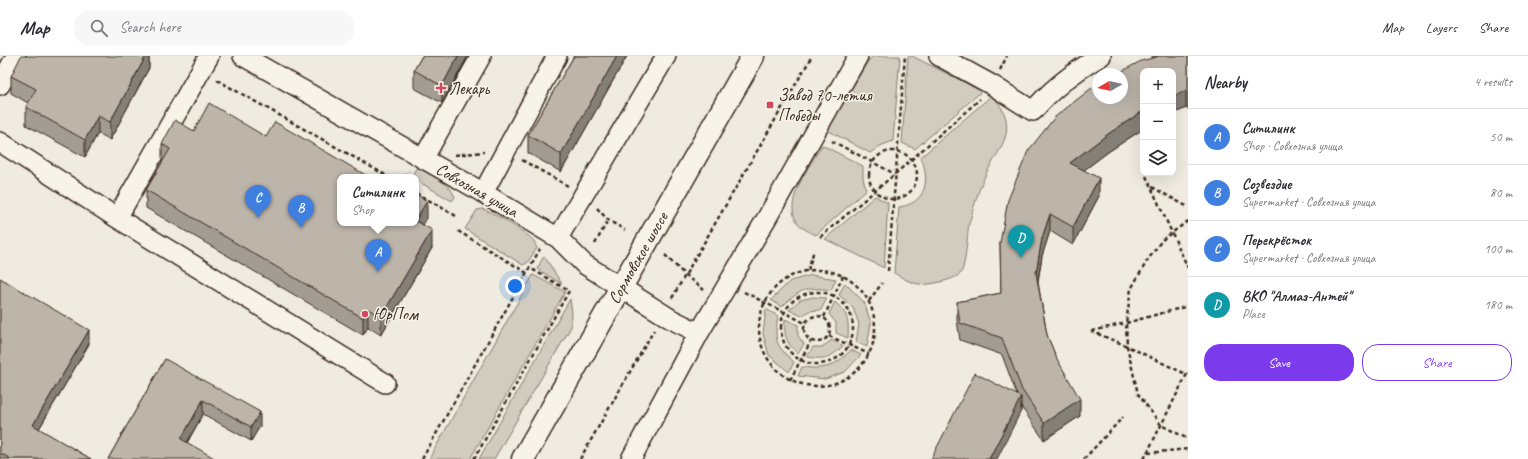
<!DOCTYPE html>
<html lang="en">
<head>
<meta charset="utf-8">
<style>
  :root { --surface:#fff; --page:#f7f7f7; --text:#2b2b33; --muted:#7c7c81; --line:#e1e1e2; --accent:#7c3aed }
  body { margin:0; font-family:Caveat,sans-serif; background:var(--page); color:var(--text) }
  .controls { position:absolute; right:12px; top:12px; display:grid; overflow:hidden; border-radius:8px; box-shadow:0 4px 16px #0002 }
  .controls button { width:36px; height:36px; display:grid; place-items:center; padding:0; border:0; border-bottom:1px solid var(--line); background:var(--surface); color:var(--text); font:20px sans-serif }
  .compass { position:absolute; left:1092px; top:12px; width:36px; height:36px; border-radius:50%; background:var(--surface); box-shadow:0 4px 16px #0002; rotate:261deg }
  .you { position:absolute; left:515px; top:230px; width:14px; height:14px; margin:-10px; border:3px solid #fff; border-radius:50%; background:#1a73e8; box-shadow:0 0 0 6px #1a73e833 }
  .badge { display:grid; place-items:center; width:26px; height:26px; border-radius:50%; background:var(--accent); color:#fff; font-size:13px; font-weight:700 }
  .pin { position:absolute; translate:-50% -33px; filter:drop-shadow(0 1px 2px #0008) }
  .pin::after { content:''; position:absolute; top:21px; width:14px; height:12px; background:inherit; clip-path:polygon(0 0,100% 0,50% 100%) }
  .popup { position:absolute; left:337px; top:118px; width:82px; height:52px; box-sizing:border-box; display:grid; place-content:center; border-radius:8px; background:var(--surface); filter:drop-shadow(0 1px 3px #0005); font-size:13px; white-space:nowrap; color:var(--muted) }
  .popup b { font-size:15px; color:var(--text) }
  .popup::after { content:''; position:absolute; left:50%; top:100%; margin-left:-8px; border:8px solid transparent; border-top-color:var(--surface) }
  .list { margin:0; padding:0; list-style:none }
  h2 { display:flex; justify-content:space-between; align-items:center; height:52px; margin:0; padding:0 16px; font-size:17px }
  h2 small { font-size:13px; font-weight:400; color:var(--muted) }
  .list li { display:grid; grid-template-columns:26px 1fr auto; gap:12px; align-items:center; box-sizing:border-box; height:56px; padding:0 16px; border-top:1px solid var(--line) }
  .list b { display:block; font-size:15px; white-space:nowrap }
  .list p { margin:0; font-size:13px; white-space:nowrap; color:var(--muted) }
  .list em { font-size:13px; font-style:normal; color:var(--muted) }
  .actions { display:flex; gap:8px; padding:12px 16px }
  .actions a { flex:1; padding:9px 0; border:1px solid var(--accent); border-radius:16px; text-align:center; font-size:14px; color:var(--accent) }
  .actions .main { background:var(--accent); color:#fff }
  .icon { flex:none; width:22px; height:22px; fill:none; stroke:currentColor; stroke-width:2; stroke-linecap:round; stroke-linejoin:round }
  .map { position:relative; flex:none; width:1188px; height:403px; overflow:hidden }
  header { display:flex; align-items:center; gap:24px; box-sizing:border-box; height:56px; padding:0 20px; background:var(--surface); border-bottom:1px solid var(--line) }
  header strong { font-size:19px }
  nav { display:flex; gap:22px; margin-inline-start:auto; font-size:14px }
  .search { width:280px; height:36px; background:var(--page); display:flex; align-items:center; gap:10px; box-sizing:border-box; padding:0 14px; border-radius:16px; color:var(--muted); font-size:15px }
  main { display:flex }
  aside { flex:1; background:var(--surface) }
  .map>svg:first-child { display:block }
  .green { fill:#d1cbc0; stroke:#867a6f }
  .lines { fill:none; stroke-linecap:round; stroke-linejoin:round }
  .minor-casing { stroke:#3b2a1e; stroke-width:22 }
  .major-casing { stroke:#3b2a1e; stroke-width:25 }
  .path { stroke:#3b2a1e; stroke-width:2.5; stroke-dasharray:4 3; stroke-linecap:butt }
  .minor { stroke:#f7f3e8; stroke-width:19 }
  .major { stroke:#f7f3e8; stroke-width:22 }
  .wall { fill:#a39c92; stroke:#3b2a1e }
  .shaded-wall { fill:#847f77; stroke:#3b2a1e }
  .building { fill:#bdb5aa; stroke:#3b2a1e }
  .poi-dot { fill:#d1495b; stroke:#f7f3e8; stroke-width:1.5 }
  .labels { text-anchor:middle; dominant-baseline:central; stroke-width:3; stroke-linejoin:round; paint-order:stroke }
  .poi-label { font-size:17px; fill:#3b2a1e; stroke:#f7f3e8; text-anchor:start }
  .street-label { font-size:17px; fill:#3b2a1e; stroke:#f7f3e8 }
</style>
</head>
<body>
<header>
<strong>Map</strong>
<div class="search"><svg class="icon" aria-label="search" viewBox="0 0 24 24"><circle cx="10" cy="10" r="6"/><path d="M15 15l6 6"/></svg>Search here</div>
<nav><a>Map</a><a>Layers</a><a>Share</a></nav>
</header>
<main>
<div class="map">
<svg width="1188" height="403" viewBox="0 0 1188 403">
  <rect width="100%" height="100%" fill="#efebe0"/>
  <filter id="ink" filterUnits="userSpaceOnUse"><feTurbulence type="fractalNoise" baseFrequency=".025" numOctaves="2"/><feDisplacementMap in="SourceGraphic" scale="8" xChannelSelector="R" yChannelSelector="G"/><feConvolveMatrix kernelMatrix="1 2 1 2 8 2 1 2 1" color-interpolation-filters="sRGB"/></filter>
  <g filter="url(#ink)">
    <!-- green -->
    <path class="green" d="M874 0H900L893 85 880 90 870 97 827 74 868 5Z
      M908 0H912L982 35 915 93 902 87Z
      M991 40C1002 48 1009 63 1006 78 1003 92 992 105 986 118 978 134 974 151 969 168 967 178 966 212 960 218 954 224 927 230 919 228 910 227 901 221 894 217L899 151C927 147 930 124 921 101Z
      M822 89 863 110V122L866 134 816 179C812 177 807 175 803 172 776 152 811 109 822 89Z
      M417 111C430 119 450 126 455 141L452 145 416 124V121H411Z
      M875 140 888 147 884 212 825 183Z
      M482 153C491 155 529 178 534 185 535 186 536 191 537 192L527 207 523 209 465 173 477 154Z
      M544 200 562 228 537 213Z
      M533 219 565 236 470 403H429Z
      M812 219 836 223 831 234C806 231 801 232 782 251L771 244 790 225Z
      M845 227 864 246 871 267 867 291 856 286 859 268 853 252 839 239Z
      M813 241 827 242 821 254 809 255 802 260 789 254 800 244Z
      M570 243 572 257 571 271 494 403H479Z
      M835 246C848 258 849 264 848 282L836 277V267L829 258Z
      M766 253 778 260C774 284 775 289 794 306L789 316 769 299 763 278Z
      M785 263 798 269V280L804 288 798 298C785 285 784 280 785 263Z
      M832 284 843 290C831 302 824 304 807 301L813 291H822Z
      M851 294 861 299 845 316 825 323 798 320 802 311C827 314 833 311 851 294Z"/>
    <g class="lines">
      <!-- minor casing -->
      <g class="minor-casing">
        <path id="minor" d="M243 0 475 132 558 182 584 208 671 263 699 277
          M939 0 992 29 1033 55C1052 32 1075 15 1101 0
          M0 29 16 0
          M0 86 117 162 209 0
          M423 103 481 0
          M483 137 557 0
          M117 162 385 327
          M558 182 666 0
          M631 403 699 277 768 160 858 0"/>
      </g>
      <!-- major casing -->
      <g class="major-casing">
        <path id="major" d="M523 403 753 0"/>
      </g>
      <!-- path -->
      <path class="path" d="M1000 14 1007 0
        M217 24 389 121
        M832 85 895 118
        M869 119a24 24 0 1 1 48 0a24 24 0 1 1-48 0Z
        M455 99 484 96
        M522 104 568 130
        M1146 120 1188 212
        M405 121 409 115
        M1152 131 1188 151
        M416 137 458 161
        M597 152 608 164 625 174
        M1188 165 1162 184 1147 205 1131 233 1126 267 1127 290 1138 338 1161 369 1188 383
        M458 175 527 217
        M820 181 895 118 980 43
        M595 188 608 164
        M665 199 685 219 704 234
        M808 214 814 194
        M759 272a58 58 0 1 1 116 0a58 58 0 1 1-116 0Z
        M888 215 905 0
        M744 236 805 267
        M781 272a36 36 0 1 1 72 0a36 36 0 1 1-72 0Z
        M672 242 812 0
        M869 245 882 227
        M804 273a13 13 0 1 1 26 0a13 13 0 1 1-26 0Z
        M824 261 843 220
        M1091 275 1127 290 1188 319
        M1092 275 1126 267 1188 250
        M829 280 869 298
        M790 324 811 285
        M1148 397 1188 393
        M422 403 540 193
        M474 403 569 235 530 212
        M580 403 654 274
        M1084 403 1123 361
        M1144 403 1188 316"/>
      <!-- minor -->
      <use href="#minor" class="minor"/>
      <!-- major -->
      <use href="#major" class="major"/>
    </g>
    <!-- wall -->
    <path class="wall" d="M149 0V12L110 84 98 77 85 101 26 69V51L28 47 11 37V20Z
      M422 0H468L442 47 414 32V14Z
      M574 0H627L561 116 528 97V79Z
      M1152 0H1188V53L1186 52 1173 58V15L1143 73 1108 96 1084 114 1099 140 1073 189 1050 175 1042 200 1038 226 1047 279 1080 360 1044 384 1022 352 1021 349V355L1017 339 1002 299 960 284 957 264V246L1001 237 1000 187 1152 3Z
      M194 75 266 81 427 162 423 169 432 192 381 279 368 271 363 279 146 152V134L163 106 162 105V88Z
      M0 222 89 288 39 373 91 403H0Z
      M165 303 260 370 251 385 203 358 187 387 108 403Z"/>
    <!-- shaded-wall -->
    <path class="shaded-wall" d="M146 0H149V12L110 84V66Z
      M458 0H468L442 47V30Z
      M617 0H627L561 116V98Z
      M1186 34V52L1173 58V41Z
      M1143 55V73L1108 96 1070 125V107L1108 78Z
      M98 60V77L85 101V84Z
      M1099 122V140L1073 189V171Z
      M427 145V162L415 182 416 163Z
      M1050 158V175L1042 200 1036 235V217L1042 182Z
      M432 174V192L381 279V261Z
      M368 253V271L363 279V262Z
      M89 274V288L33 383V369Z
      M1021 341V355L997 403H989Z
      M1080 343V360L1044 384V367Z
      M203 344V358L181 397V383Z
      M260 356V370L251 385V371Z"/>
    <!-- building -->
    <path class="building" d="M21 0H146L110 66 98 60 85 84 26 51 36 33 11 20Z
      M422 0H458L442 30 414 14Z
      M574 0H617L561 98 528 79Z
      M1157 0H1188V35L1186 34 1173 41V15H1143V55L1108 78 1070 107 1099 122 1073 171 1050 158 1042 182 1036 217 1047 279 1057 303 1080 343 1044 367 1022 334 1002 282 960 267 957 246 1001 237 1000 187 1008 144 1028 95 1055 61 1093 31 1098 28V42H1122V18H1117L1141 5 1157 1Z
      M209 47 266 81 275 66 369 121H340V167H416V165L432 174 381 261 368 253 363 262 146 134 170 93 162 88 175 64 194 75Z
      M382 118 387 121H381Z
      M416 138 427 145 416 163Z
      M0 222 89 274 33 369 91 403H11L0 397Z
      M165 303 260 356 251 371 203 344 181 383 216 403H108Z
      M975 317 1021 341 989 403H931Z"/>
  </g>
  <!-- markers -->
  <g class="poi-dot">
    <path d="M439 26h4v4h4v4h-4v4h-4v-4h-4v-4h4z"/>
    <rect x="766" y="45" width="8" height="8" rx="2"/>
    <circle cx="365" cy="258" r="4"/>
  </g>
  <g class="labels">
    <!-- poi labels -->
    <g class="poi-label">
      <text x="449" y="32">Лекарь</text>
      <text x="778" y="39">Завод 70-летия<tspan x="778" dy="20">Победы</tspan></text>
      <text x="373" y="258">ЮрПом</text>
    </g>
    <!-- street labels -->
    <g class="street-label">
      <text transform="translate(477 134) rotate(30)">Совхозная улица</text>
      <text transform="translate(638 202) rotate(-60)">Сормовское шоссе</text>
    </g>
  </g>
</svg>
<div class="controls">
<button>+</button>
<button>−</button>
<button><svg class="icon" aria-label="layers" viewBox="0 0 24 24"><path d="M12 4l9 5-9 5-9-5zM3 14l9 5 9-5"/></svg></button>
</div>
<svg class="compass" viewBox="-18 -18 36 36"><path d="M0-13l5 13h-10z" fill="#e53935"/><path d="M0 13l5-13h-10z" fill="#7c7c81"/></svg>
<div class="you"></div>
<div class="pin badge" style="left:378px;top:216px;background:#3f7fe0">A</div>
<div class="popup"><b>Ситилинк</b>Shop</div>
<div class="pin badge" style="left:301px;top:172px;background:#3f7fe0">B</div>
<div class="pin badge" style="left:258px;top:162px;background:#3f7fe0">C</div>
<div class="pin badge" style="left:1021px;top:202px;background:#0f9aa8">D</div>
</div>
<aside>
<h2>Nearby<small>4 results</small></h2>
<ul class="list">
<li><span class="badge" style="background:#3f7fe0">A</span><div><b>Ситилинк</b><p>Shop · Совхозная улица</p></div><em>50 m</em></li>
<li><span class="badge" style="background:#3f7fe0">B</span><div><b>Созвездие</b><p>Supermarket · Совхозная улица</p></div><em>80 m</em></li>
<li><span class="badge" style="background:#3f7fe0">C</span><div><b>Перекрёсток</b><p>Supermarket · Совхозная улица</p></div><em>100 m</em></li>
<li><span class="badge" style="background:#0f9aa8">D</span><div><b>ВКО &quot;Алмаз-Антей&quot;</b><p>Place</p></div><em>180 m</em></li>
</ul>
<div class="actions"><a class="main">Save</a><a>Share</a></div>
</aside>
</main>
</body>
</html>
